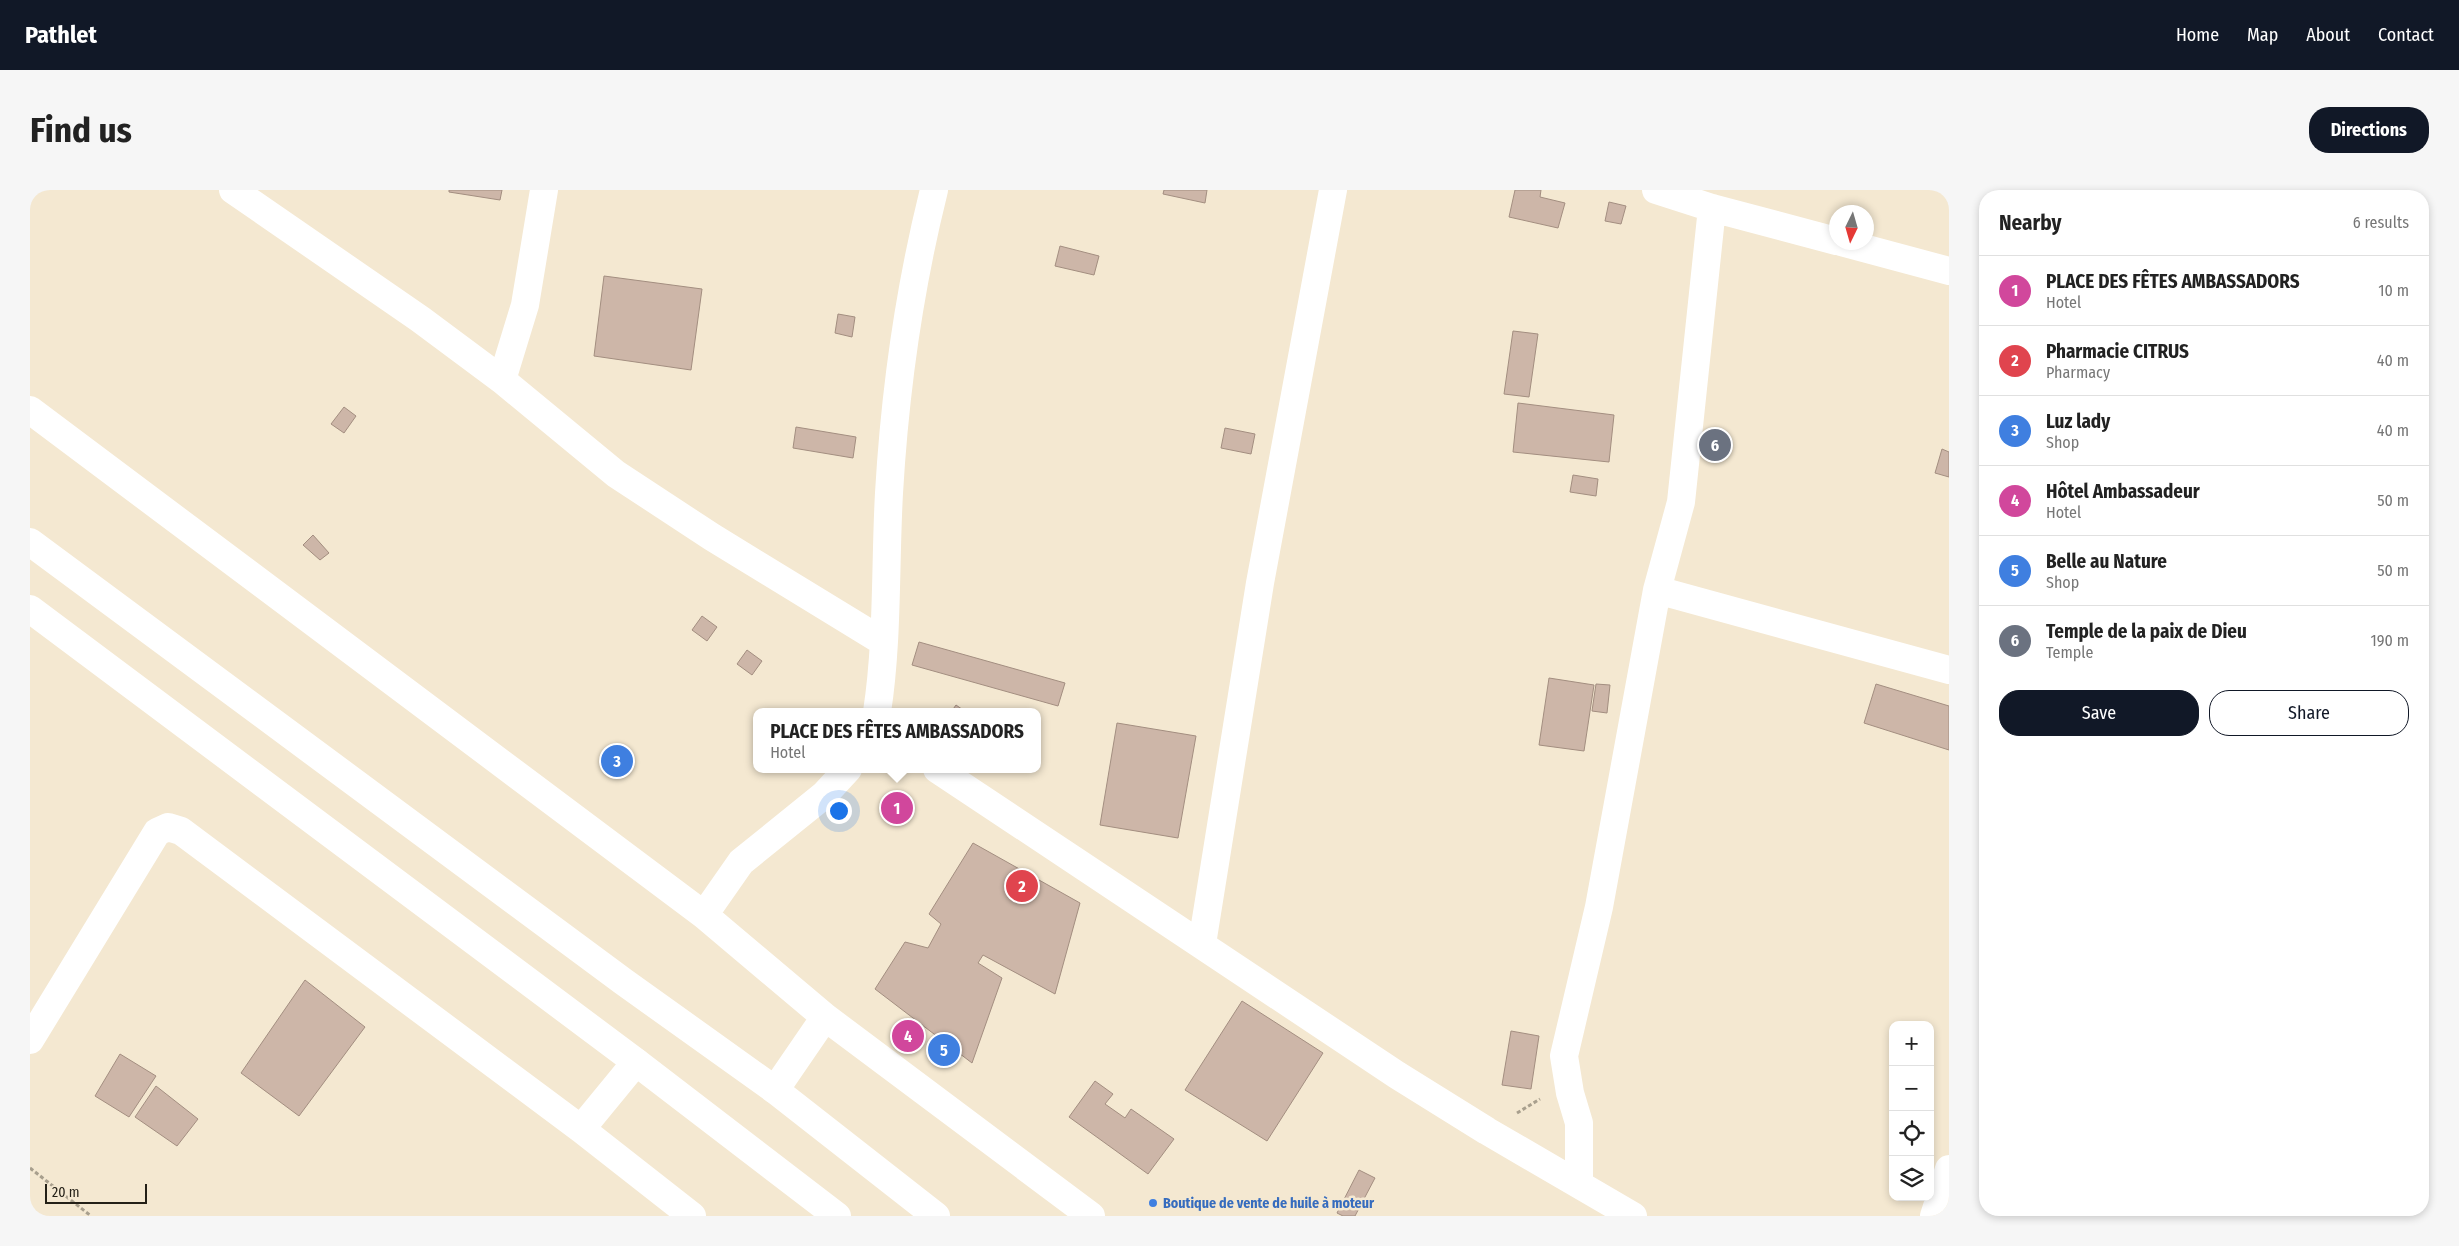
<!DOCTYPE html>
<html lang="en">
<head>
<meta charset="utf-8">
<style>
  :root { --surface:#fff; --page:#f6f6f6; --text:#222; --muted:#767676; --line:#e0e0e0; --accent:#111827 }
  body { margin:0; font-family:"Fira Sans Condensed",sans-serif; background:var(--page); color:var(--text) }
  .controls { position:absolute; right:15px; bottom:15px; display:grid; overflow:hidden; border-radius:10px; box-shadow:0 2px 8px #0003 }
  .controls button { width:45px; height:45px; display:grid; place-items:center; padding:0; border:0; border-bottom:1px solid var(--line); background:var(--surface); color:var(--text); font:25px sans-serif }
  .compass { position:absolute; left:1799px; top:15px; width:45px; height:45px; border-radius:50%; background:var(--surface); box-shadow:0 2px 8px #0003; rotate:185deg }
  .scale { position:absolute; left:15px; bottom:12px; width:102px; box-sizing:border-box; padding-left:5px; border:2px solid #242017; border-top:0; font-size:14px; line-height:18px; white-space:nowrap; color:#242017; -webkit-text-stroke:4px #f4e8d1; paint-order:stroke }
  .you { position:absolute; left:808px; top:620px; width:18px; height:18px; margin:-12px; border:4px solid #fff; border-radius:50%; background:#1a73e8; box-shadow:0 0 0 8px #1a73e833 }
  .badge { display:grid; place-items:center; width:32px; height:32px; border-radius:50%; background:var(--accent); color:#fff; font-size:16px; font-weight:700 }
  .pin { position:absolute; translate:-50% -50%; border:2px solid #fff; box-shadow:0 1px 5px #0006 }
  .popup { position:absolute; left:723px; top:518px; width:288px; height:65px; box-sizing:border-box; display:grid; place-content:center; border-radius:10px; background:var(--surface); filter:drop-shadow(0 1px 4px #0005); font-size:16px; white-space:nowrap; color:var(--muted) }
  .popup b { font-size:19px; color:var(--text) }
  .popup::after { content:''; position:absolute; left:50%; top:100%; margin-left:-10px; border:10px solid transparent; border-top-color:var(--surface) }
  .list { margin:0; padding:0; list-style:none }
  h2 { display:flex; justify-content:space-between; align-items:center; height:65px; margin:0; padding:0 20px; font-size:21px }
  h2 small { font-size:16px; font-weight:400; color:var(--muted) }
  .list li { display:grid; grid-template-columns:32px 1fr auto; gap:15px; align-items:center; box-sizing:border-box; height:70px; padding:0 20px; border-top:1px solid var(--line) }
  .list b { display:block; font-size:19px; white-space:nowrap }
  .list p { margin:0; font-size:16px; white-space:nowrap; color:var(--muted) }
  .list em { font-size:16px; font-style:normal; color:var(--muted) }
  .actions { display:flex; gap:10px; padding:15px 20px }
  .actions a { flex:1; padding:11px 0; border:1px solid var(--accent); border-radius:20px; text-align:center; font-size:18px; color:var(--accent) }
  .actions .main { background:var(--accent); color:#fff }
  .icon { flex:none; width:28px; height:28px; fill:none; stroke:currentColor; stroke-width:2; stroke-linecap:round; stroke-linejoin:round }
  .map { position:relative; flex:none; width:1919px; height:1026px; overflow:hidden; border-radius:20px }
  header { display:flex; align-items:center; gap:30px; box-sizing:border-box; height:70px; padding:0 25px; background:var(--accent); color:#fff }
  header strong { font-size:24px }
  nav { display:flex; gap:28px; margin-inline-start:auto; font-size:18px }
  .intro { display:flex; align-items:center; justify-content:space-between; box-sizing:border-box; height:120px; padding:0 30px }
  h1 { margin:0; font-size:35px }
  .button { padding:12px 22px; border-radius:20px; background:var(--accent); color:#fff; font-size:18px; font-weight:700 }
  main { display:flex; gap:30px; padding:0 30px }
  aside { flex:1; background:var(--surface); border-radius:20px; box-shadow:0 2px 8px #0003 }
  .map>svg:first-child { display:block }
  .building { fill:#cdb6a8; stroke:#a38e80 }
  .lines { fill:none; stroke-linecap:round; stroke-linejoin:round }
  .path { stroke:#a89f8d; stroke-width:3; stroke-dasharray:4 2.5; stroke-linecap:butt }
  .minor { stroke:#fff; stroke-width:28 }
  .primary { stroke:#fff; stroke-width:28 }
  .shop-dot { fill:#3f7fe0; stroke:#f4e8d1; stroke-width:2 }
  .labels { text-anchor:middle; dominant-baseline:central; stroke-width:5; stroke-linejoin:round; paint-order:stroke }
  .shop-label { font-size:14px; font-weight:bold; fill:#366cbe; stroke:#f4e8d1; text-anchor:start }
</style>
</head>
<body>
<header>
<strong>Pathlet</strong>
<nav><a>Home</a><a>Map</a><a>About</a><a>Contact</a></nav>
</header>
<div class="intro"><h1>Find us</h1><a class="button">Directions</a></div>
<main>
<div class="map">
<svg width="1919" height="1026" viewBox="0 0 1919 1026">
  <rect width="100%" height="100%" fill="#f4e8d1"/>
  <!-- building -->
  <path class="building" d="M419 0H472L470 10 419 2Z
    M1134 0H1177L1175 13 1133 4Z
    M1485 0H1511L1510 7 1535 13 1528 38 1479 27Z
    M1579 12 1596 16 1591 34 1575 31Z
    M1030 56 1069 66 1064 85 1025 76Z
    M574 86 672 99 661 180 564 166Z
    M808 124 825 127 822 147 805 143Z
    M1483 141 1508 144 1499 207 1474 204Z
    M1488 213 1584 225 1579 272 1483 262Z
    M314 217 326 226 314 243 301 234Z
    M766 237 826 247 823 268 763 258Z
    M1195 238 1225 244 1221 264 1191 258Z
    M1912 259 1919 262V287L1905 283Z
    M1543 285 1568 289 1566 306 1540 302Z
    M283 345 299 363 290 370 273 355Z
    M672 426 687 437 677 451 662 440Z
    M889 452 1035 493 1028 516 882 475Z
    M717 460 732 471 722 485 707 474Z
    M1519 488 1564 495 1554 561 1509 555Z
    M1566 494 1580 495 1577 523 1562 521Z
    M1846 494 1919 516V560L1834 533Z
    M926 515 936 522H921Z
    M1087 533 1166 546 1148 648 1070 635Z
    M943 653 1050 713 1025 804 953 765 948 773 972 788 942 873 845 799 875 752 898 758 911 734 899 724Z
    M275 790 335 837 269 926 211 883Z
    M1212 811 1293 863 1237 951 1155 900Z
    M1481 841 1509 846 1501 899 1472 895Z
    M90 864 126 886 99 927 65 906Z
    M1065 891 1083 904 1075 914 1095 928 1101 919 1144 949 1118 984 1039 927Z
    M126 896 168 929 147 956 105 927Z
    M1329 980 1345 988 1325 1026H1313L1307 1023Z"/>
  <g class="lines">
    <!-- path -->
    <path class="path" d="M1487 923 1510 909
      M0 978 61 1026"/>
    <!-- minor -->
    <path class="minor" d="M203 0 390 129 472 190 586 284 682 347 852 451
      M1626 0 1682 18 1806 51
      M1811 52 1919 81
      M472 190 495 115 514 0
      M0 220 674 725
      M1627 400 1919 480
      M847 522C858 451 855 375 859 303 865 200 879 100 904 0
      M907 579 1367 885 1457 941 1603 1026
      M1172 754 1230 393 1303 0
      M795 827 1061 1026
      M0 850 127 642 138 637 151 641 551 939 662 1026
      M745 900 795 827 674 725 711 672 794 605 818 579
      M551 939 606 872
      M1549 993V933L1540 903 1534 866 1569 717 1627 400 1651 312 1682 18
      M1904 1026 1919 979"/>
    <!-- primary -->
    <path class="primary" d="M0 352 594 792 745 900 906 1026
      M0 419 606 872 807 1026"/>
  </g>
  <!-- markers -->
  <circle class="shop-dot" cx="1123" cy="1013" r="5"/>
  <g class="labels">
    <!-- shop labels -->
    <g class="shop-label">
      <text x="1133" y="1013">Boutique de vente de huile à moteur</text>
    </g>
  </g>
</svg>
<div class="controls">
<button>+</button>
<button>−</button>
<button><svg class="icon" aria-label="locate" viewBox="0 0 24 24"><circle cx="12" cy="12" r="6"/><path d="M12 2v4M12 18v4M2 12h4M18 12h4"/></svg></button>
<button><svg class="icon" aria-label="layers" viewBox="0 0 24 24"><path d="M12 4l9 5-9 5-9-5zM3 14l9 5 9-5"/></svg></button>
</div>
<svg class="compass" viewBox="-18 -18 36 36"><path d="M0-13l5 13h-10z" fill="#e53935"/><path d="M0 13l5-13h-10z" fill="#767676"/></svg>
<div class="scale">20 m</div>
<div class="you"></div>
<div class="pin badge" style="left:867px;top:618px;background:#d1479c">1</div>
<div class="popup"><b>PLACE DES FÊTES AMBASSADORS</b>Hotel</div>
<div class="pin badge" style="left:992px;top:696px;background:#e0444e">2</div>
<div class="pin badge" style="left:587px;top:571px;background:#3f7fe0">3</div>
<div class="pin badge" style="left:878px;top:846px;background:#d1479c">4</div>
<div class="pin badge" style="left:914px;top:860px;background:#3f7fe0">5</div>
<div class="pin badge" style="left:1685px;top:255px;background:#6b7280">6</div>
</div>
<aside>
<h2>Nearby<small>6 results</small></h2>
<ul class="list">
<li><span class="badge" style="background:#d1479c">1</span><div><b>PLACE DES FÊTES AMBASSADORS</b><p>Hotel</p></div><em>10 m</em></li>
<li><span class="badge" style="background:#e0444e">2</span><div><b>Pharmacie CITRUS</b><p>Pharmacy</p></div><em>40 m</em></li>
<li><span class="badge" style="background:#3f7fe0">3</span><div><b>Luz lady</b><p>Shop</p></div><em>40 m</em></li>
<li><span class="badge" style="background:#d1479c">4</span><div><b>Hôtel Ambassadeur</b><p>Hotel</p></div><em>50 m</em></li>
<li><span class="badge" style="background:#3f7fe0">5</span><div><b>Belle au Nature</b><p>Shop</p></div><em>50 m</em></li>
<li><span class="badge" style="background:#6b7280">6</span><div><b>Temple de la paix de Dieu</b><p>Temple</p></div><em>190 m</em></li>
</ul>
<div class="actions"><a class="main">Save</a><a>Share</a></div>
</aside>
</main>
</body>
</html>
